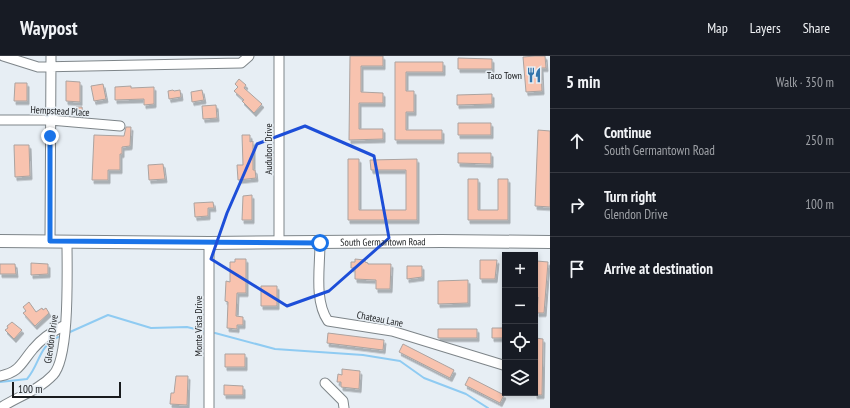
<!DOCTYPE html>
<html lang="en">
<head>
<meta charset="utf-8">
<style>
  :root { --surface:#171b24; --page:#242831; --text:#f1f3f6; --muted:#9ea1a6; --line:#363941 }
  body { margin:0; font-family:"PT Sans Narrow",sans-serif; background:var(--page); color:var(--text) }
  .controls { position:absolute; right:12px; bottom:12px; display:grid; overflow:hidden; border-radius:0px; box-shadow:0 2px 6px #0003 }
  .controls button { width:36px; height:36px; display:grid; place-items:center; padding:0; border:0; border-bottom:1px solid var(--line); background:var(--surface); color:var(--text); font:20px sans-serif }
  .scale { position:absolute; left:12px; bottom:10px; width:109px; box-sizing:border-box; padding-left:4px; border:2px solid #191b1d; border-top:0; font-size:11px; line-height:14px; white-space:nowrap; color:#191b1d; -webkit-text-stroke:3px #e7eef4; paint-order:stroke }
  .stop { position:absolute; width:12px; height:12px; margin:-9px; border:3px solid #1a73e8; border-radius:50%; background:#fff }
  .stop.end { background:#1a73e8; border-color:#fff; box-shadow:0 1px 4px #0008 }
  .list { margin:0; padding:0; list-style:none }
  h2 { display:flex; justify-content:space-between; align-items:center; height:52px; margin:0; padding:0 16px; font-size:17px }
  h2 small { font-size:13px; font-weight:400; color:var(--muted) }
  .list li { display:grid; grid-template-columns:26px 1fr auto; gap:12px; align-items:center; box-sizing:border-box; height:64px; padding:0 16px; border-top:1px solid var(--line) }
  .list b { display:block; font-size:15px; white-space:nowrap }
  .list p { margin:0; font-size:13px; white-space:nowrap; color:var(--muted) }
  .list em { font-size:13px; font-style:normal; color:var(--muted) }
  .icon { flex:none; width:22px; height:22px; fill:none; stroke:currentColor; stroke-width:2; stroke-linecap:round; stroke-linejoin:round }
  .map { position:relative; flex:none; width:550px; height:352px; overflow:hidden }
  header { display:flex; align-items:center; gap:24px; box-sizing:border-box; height:56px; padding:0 20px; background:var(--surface); border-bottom:1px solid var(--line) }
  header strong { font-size:19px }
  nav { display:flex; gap:22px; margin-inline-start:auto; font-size:14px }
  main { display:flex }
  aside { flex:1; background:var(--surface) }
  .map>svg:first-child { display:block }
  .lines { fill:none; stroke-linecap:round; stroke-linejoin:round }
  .stream { stroke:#8fcbf2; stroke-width:2 }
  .building { fill:#f8c3af; stroke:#aba3a0; filter:url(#shadow) }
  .minor-casing { stroke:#7e8589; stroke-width:11 }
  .major-casing { stroke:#7e8589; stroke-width:14 }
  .minor { stroke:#fff; stroke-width:9 }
  .major { stroke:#fff; stroke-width:12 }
  .route { stroke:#1a73e8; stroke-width:5 }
  .marked { fill:none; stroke:#1d4ed8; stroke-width:3; stroke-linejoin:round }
  .labels { text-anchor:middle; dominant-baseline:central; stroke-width:3; stroke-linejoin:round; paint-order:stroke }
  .poi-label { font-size:10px; fill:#191b1d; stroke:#e7eef4; text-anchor:end }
  .street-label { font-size:10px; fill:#191b1d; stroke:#e7eef4 }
</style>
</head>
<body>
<header>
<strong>Waypost</strong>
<nav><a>Map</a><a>Layers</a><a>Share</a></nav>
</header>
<main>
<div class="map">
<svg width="550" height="352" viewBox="0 0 550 352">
  <defs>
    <filter id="shadow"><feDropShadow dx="2" dy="3.5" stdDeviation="0" flood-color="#0004"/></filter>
  </defs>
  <rect width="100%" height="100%" fill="#e7eef4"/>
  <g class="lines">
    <!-- stream -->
    <path class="stream" d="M70 276 108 259 151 272 187 271 203 275
      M215 277 275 293 363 299 400 305 424 322 466 338 488 352
      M0 326 27 323C40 308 38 291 58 281"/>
  </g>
  <!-- building -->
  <path class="building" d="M350 0H383V10H361V36L383 37V47H359V73H383V83L349 84Z
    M535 0H545L546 12H541L542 35 526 36 523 1Z
    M458 2 492 3V13H458Z
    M395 6H443V16H406V35H414V56H406V74H442V84H395Z
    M239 23 246 29 244 32 262 48 254 57 242 45 244 44 234 35 238 31 235 28Z
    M66 25 80 26V46L66 45Z
    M15 27H27V45H14Z
    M103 28 106 43 94 45 91 30Z
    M131 30V32L154 31V48L144 49V43L115 44V31Z
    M173 34 174 35 180 34 181 41 169 43 168 35Z
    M202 34 204 44 192 46 191 36Z
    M492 38V48L457 49V39Z
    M216 49 217 62 203 63 202 50Z
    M76 51H82L83 59H76Z
    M458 67H491V79H458Z
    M126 71H131L130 90 122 91V98H120V114H108V124H92L94 79 124 80Z
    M538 74 550 75V151L535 150Z
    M242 79H250V86L253 85V114H255L256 122 238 124 237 109H243Z
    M14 89H29L30 120 15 121Z
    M458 97H491V108L458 107Z
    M348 103H359V154H406V114H371L370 104 417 103V164H348Z
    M163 108 165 123 149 124 148 109Z
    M468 123H478V154H498V123H508V164H468Z
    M252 139V164H242L243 140Z
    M213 146 214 152H208V160L195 161 194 147Z
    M235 203H246V237H237L236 260 243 261V269H237V273L227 272 228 246 225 245 226 225 230 226V206H235Z
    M355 203 365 204V206L368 207V208H391L390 233H376V224L355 223V212H351V206H355Z
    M480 204H497L495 223H480Z
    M537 205 548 206 544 257H537L538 241H536Z
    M31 207 48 208V218L31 219Z
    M0 208H15L16 218H0Z
    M407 210H422V221L407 223Z
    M468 224V247L438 248V225Z
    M261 230H277V250H261Z
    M29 246 36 256 42 252 43 254 46 252 49 257 35 270 23 257 26 255 23 251Z
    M12 266 22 274 14 283 5 274 8 272 7 270Z
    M492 272H505V282H492Z
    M438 273H477V282H438Z
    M328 277 384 284 383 294 327 287Z
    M535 282 543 283 542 339H535Z
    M403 288 454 314 450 322 399 296Z
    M225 298H245V311H225Z
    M342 313 360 315 359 333 341 331V326H337L338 318 342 319Z
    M176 320H188L187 349 170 348 171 337H174Z
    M469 321 504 339 500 347 465 329Z
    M224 329 243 330V339H224Z"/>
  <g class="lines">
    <!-- minor casing -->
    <g class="minor-casing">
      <path id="minor" d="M3 0 38 11 241 7 249 0
        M0 64H50L120 70
        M50 185 51 0
        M279 186V0
        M320 187C320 211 314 245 328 265L392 275 503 309
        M0 320C20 316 21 307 33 293 42 282 53 275 65 269
        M325 327 343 345 344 352
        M0 352C17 341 39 334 53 319 70 302 67 214 67 187
        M209 352V187"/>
    </g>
    <!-- major casing -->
    <g class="major-casing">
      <g id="major">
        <path id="s1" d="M0 185 209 187 441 185 550 186"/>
      </g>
    </g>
    <!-- minor -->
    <use href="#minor" class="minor"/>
    <!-- major -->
    <use href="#major" class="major"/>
  </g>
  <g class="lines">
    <!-- route -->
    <path class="route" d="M50 80V185L320 187"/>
  </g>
  <!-- marked area -->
  <path class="marked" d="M305 70 374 100 389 182 329 235 287 250 211 203 227 157 257 88Z"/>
  <!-- icons -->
  <defs>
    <g id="restaurant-bare" transform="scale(1.2)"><path d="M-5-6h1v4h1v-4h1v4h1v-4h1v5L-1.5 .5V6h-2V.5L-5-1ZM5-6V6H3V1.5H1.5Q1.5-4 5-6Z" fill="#3375ab" stroke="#e7eef4" stroke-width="2.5" paint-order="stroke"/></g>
  </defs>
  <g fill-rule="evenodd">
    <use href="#restaurant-bare" x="534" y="19"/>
  </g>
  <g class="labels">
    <!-- poi labels -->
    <g class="poi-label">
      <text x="522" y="19">Taco Town</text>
    </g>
    <!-- street labels -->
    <g class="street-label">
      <text transform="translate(60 55) rotate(3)">Hempstead Place</text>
      <text transform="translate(268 93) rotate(-90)">Audubon Drive</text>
      <text stroke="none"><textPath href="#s1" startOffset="383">South Germantown Road</textPath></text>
      <text transform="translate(380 263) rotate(11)">Chateau Lane</text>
      <text transform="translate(198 270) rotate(-90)">Monte Vista Drive</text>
      <text transform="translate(51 283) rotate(-82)">Glendon Drive</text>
    </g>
  </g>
</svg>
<div class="controls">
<button>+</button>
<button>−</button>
<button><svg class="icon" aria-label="locate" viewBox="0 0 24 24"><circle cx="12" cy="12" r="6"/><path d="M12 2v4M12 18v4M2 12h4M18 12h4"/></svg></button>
<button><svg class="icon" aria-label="layers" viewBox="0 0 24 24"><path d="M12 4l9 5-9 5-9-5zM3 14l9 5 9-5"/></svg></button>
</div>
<div class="scale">100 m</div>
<div class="stop" style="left:320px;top:187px"></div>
<div class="stop end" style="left:50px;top:80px"></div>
</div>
<aside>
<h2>5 min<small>Walk · 350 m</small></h2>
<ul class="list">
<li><svg class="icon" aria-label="ahead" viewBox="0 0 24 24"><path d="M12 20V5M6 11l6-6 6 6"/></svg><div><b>Continue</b><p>South Germantown Road</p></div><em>250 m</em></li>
<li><svg class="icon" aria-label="right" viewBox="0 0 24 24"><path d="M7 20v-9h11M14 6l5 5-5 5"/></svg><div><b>Turn right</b><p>Glendon Drive</p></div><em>100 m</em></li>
<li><svg class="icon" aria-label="arrive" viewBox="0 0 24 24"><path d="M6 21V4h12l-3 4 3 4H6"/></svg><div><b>Arrive at destination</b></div></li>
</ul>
</aside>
</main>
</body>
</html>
